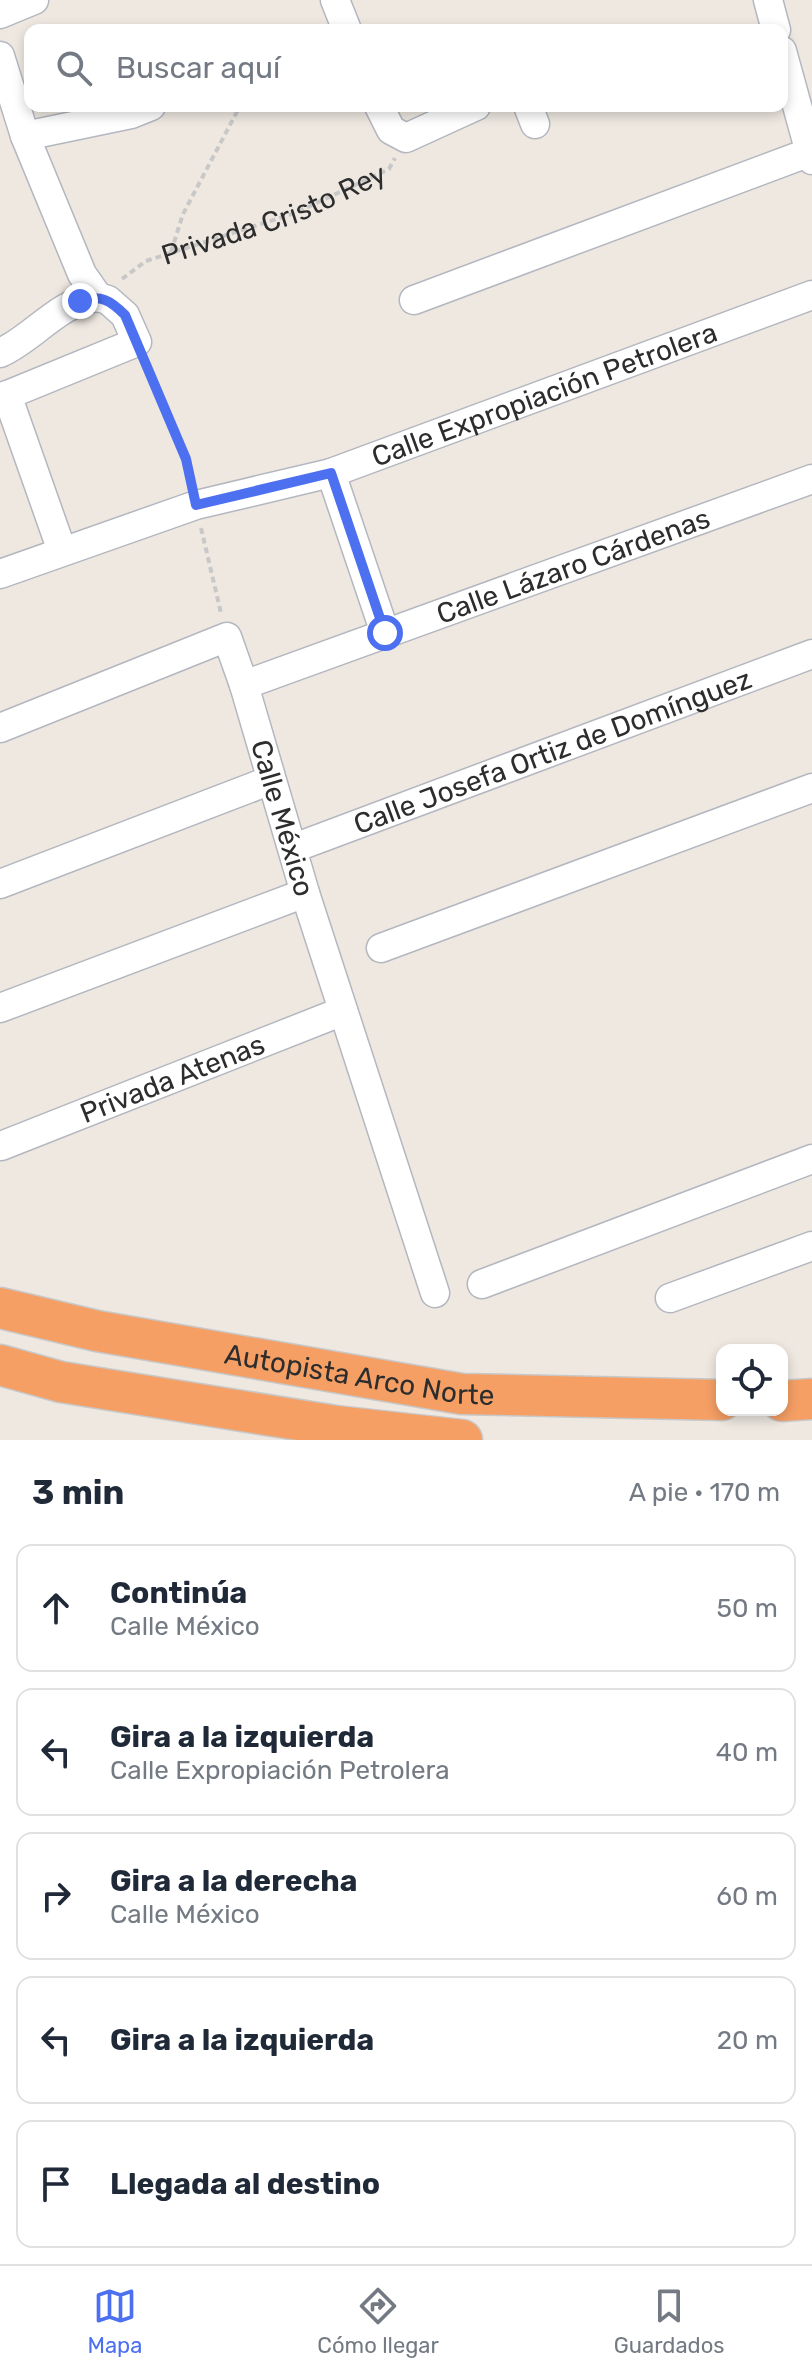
<!DOCTYPE html>
<html lang="es">
<head>
<meta charset="utf-8">
<style>
  :root { --surface:#fff; --page:#f6f6f7; --text:#1f2937; --muted:#747a83; --line:#e0e1e3; --accent:#4c70f0 }
  body { margin:0; font-family:Rubik,sans-serif; background:var(--page); color:var(--text) }
  .controls { position:absolute; right:24px; bottom:24px; display:grid; overflow:hidden; border-radius:16px; box-shadow:0 4px 12px #0003 }
  .controls button { width:72px; height:72px; display:grid; place-items:center; padding:0; border:0; border-bottom:2px solid var(--line); background:var(--surface); color:var(--text); font:40px sans-serif }
  .stop { position:absolute; width:24px; height:24px; margin:-18px; border:6px solid #4c70f0; border-radius:50%; background:#fff }
  .stop.end { background:#4c70f0; border-color:#fff; box-shadow:0 2px 8px #0008 }
  .list { margin:0; padding:0; list-style:none }
  h2 { display:flex; justify-content:space-between; align-items:center; height:104px; margin:0; padding:0 32px; font-size:34px }
  h2 small { font-size:26px; font-weight:400; color:var(--muted) }
  .list li { display:grid; grid-template-columns:52px 1fr auto; gap:24px; align-items:center; box-sizing:border-box; height:128px; margin:0 16px 16px; padding:0 16px; border:2px solid var(--line); border-radius:16px }
  .list b { display:block; font-size:30px; white-space:nowrap }
  .list p { margin:0; font-size:26px; white-space:nowrap; color:var(--muted) }
  .list em { font-size:26px; font-style:normal; color:var(--muted) }
  .icon { flex:none; width:44px; height:44px; fill:none; stroke:currentColor; stroke-width:2; stroke-linecap:round; stroke-linejoin:round }
  .map { position:relative; flex:none; width:812px; height:1440px; overflow:hidden }
  .search { position:absolute; background:var(--surface); box-shadow:0 4px 12px #0003; left:24px; right:24px; top:24px; height:88px; display:flex; align-items:center; gap:20px; box-sizing:border-box; padding:0 28px; border-radius:16px; color:var(--muted); font-size:30px }
  .sheet { height:824px; background:var(--surface) }
  nav { display:flex; justify-content:space-around; align-items:center; box-sizing:border-box; height:112px; border-top:2px solid var(--line); background:var(--surface); font-size:22px; color:var(--muted) }
  nav a { display:grid; justify-items:center; gap:4px }
  nav .on { color:var(--accent) }
  .map>svg:first-child { display:block }
  .lines { fill:none; stroke-linecap:round; stroke-linejoin:round }
  .minor-casing { stroke:#b4b7c0; stroke-width:31 }
  .highway-casing { stroke:#c8c8c8; stroke-width:43 }
  .path { stroke:#c8c8c8; stroke-width:4; stroke-dasharray:6 4; stroke-linecap:butt }
  .minor { stroke:#fff; stroke-width:28 }
  .highway { stroke:#f59f65; stroke-width:40 }
  .route { stroke:#4c70f0; stroke-width:10 }
  .labels { text-anchor:middle; dominant-baseline:central; stroke-width:8; stroke-linejoin:round; paint-order:stroke }
  .street-label { font-size:28px; fill:#2d2d2d; stroke:#fff }
</style>
</head>
<body>
<div class="map">
<svg width="812" height="1440" viewBox="0 0 812 1440">
  <rect width="100%" height="100%" fill="#eee8e1"/>
  <g class="lines">
    <!-- minor casing -->
    <g class="minor-casing">
      <g id="minor">
        <path d="M335 0 347 30"/>
        <path d="M768 0 776 30"/>
        <path d="M0 14 34 0"/>
        <path d="M782 51 812 160"/>
        <path d="M0 56 25 136 82 274 98 297 108 300 125 315 137 342 0 398"/>
        <path d="M379 106 391 130 406 138 476 106"/>
        <path d="M528 106 535 124"/>
        <path d="M25 136 131 114 151 106"/>
        <path d="M414 300 810 152"/>
        <path d="M0 353C34 338 59 301 98 297"/>
        <path d="M7 395 62 551"/>
        <path d="M331 473 385 633"/>
        <path id="s2" d="M0 574 196 505 331 473 812 295"/>
        <path id="s3" d="M244 685 812 479"/>
        <path id="s4" d="M0 728 227 637 244 685 305 893 435 1293"/>
        <path id="s5" d="M294 848 812 654"/>
        <path d="M0 884 271 780"/>
        <path d="M381 948 812 788"/>
        <path d="M0 1008 305 893"/>
        <path id="s6" d="M1 1146 343 1011"/>
        <path d="M482 1284 812 1159"/>
        <path d="M670 1298 812 1246"/>
      </g>
    </g>
    <!-- highway casing -->
    <g class="highway-casing">
      <g id="highway">
        <path id="s7" d="M0 1308 97 1331 462 1394 722 1400"/>
        <path d="M0 1365 61 1382 336 1426 462 1440"/>
        <path d="M782 1401 812 1399"/>
      </g>
    </g>
    <!-- path -->
    <g class="path">
      <path d="M171 252 183 214 240 106"/>
      <path id="s1" d="M122 279 146 261 295 213 389 169 395 158"/>
      <path d="M146 362 186 459 191 481"/>
      <path d="M201 528 221 613"/>
    </g>
    <!-- minor -->
    <use href="#minor" class="minor"/>
    <!-- highway -->
    <use href="#highway" class="highway"/>
  </g>
  <g class="lines">
    <!-- route -->
    <path class="route" d="M80 301C101 294 111 301 125 315L186 459 196 505 331 473 385 633"/>
  </g>
  <g class="labels">
    <!-- street labels -->
    <g class="street-label">
      <text stroke="none"><textPath href="#s1" startOffset="166">Privada Cristo Rey</textPath></text>
      <text stroke="none"><textPath href="#s2" startOffset="574">Calle Expropiación Petrolera</textPath></text>
      <text stroke="none"><textPath href="#s3" startOffset="350">Calle Lázaro Cárdenas</textPath></text>
      <text stroke="none"><textPath href="#s5" startOffset="276">Calle Josefa Ortiz de Domínguez</textPath></text>
      <text stroke="none"><textPath href="#s4" startOffset="434">Calle México</textPath></text>
      <text stroke="none"><textPath href="#s6" startOffset="184">Privada Atenas</textPath></text>
      <text stroke="none"><textPath href="#s7" startOffset="366">Autopista Arco Norte</textPath></text>
    </g>
  </g>
</svg>
<div class="controls">
<button><svg class="icon" aria-label="locate" viewBox="0 0 24 24"><circle cx="12" cy="12" r="6"/><path d="M12 2v4M12 18v4M2 12h4M18 12h4"/></svg></button>
</div>
<div class="stop" style="left:385px;top:633px"></div>
<div class="stop end" style="left:80px;top:301px"></div>
<div class="search"><svg class="icon" aria-label="search" viewBox="0 0 24 24"><circle cx="10" cy="10" r="6"/><path d="M15 15l6 6"/></svg>Buscar aquí</div>
</div>
<section class="sheet">
<h2>3 min<small>A pie · 170 m</small></h2>
<ul class="list">
<li><svg class="icon" aria-label="ahead" viewBox="0 0 24 24"><path d="M12 20V5M6 11l6-6 6 6"/></svg><div><b>Continúa</b><p>Calle México</p></div><em>50 m</em></li>
<li><svg class="icon" aria-label="left" viewBox="0 0 24 24"><path d="M17 20v-9H6M10 6l-5 5 5 5"/></svg><div><b>Gira a la izquierda</b><p>Calle Expropiación Petrolera</p></div><em>40 m</em></li>
<li><svg class="icon" aria-label="right" viewBox="0 0 24 24"><path d="M7 20v-9h11M14 6l5 5-5 5"/></svg><div><b>Gira a la derecha</b><p>Calle México</p></div><em>60 m</em></li>
<li><svg class="icon" aria-label="left" viewBox="0 0 24 24"><path d="M17 20v-9H6M10 6l-5 5 5 5"/></svg><div><b>Gira a la izquierda</b></div><em>20 m</em></li>
<li><svg class="icon" aria-label="arrive" viewBox="0 0 24 24"><path d="M6 21V4h12l-3 4 3 4H6"/></svg><div><b>Llegada al destino</b></div></li>
</ul>
</section>
<nav>
<a class="on"><svg class="icon" aria-label="map" viewBox="0 0 24 24"><path d="M3 6l6-2 6 2 6-2v14l-6 2-6-2-6 2zM9 4v14M15 6v14"/></svg>Mapa</a>
<a><svg class="icon" aria-label="directions" viewBox="0 0 24 24"><path d="M12 3l9 9-9 9-9-9zM9 14v-3h6M13 9l2 2-2 2"/></svg>Cómo llegar</a>
<a><svg class="icon" aria-label="saved" viewBox="0 0 24 24"><path d="M7 4h10v16l-5-4-5 4z"/></svg>Guardados</a>
</nav>
</body>
</html>
